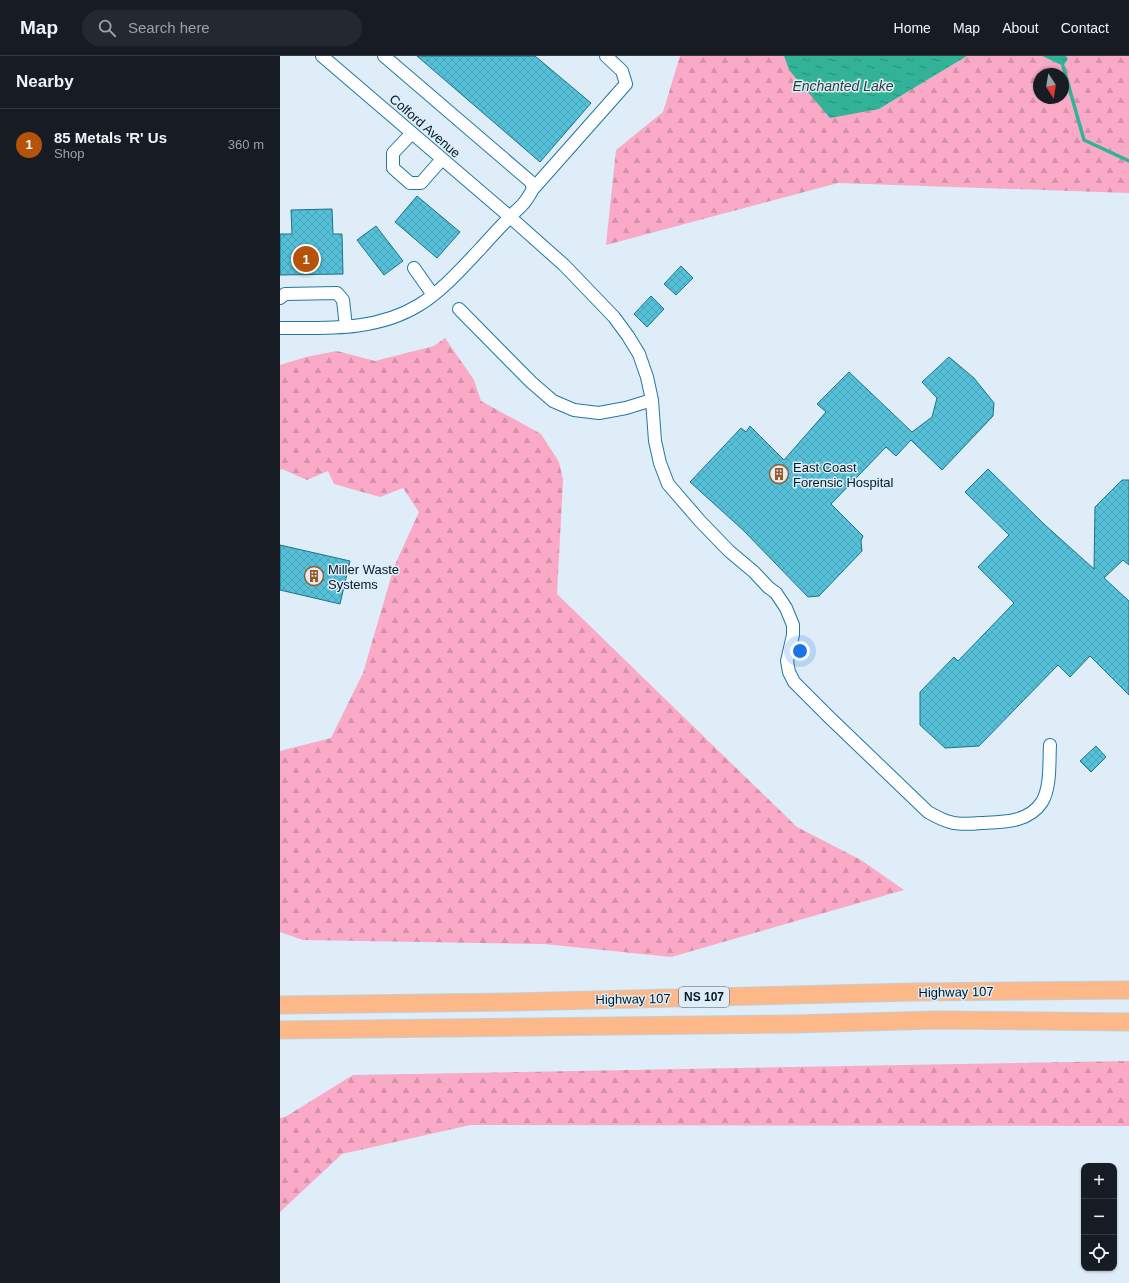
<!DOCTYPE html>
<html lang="en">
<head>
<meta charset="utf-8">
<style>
  :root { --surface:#171b24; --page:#242831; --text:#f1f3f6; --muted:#9ea1a6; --line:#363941; --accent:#b45309 }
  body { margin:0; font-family:Helvetica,sans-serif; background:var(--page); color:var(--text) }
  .controls { position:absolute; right:12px; bottom:12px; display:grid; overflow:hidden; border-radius:8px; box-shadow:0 1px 3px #0004 }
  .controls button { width:36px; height:36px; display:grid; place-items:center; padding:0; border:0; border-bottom:1px solid var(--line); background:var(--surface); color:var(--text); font:20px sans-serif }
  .compass { position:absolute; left:753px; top:12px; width:36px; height:36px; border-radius:50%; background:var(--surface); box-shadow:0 1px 3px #0004; rotate:168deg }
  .you { position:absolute; left:520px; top:595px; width:14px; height:14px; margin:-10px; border:3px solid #fff; border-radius:50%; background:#1a73e8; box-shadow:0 0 0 6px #1a73e833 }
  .badge { display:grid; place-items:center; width:26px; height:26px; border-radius:50%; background:var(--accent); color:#fff; font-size:13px; font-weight:700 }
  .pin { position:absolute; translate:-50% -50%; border:2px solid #fff; box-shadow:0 1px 4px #0006 }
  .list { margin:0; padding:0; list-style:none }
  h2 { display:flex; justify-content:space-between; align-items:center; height:52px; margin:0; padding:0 16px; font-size:17px }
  h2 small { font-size:13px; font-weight:400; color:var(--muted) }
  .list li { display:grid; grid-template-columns:26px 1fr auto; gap:12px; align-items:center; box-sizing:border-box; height:72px; padding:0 16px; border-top:1px solid var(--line) }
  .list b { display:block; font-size:15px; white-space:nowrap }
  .list p { margin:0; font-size:13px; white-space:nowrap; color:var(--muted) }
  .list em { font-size:13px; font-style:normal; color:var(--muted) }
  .icon { flex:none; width:22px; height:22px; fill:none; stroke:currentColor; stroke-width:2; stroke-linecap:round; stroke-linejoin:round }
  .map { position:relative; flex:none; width:849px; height:1227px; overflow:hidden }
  header { display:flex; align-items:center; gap:24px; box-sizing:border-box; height:56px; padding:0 20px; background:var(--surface); border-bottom:1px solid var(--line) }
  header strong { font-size:19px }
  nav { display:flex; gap:22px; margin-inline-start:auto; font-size:14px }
  .search { width:280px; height:36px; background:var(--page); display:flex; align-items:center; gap:10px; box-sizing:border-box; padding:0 14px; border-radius:22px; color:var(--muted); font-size:15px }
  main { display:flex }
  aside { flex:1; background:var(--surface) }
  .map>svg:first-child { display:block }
  .forest { fill:url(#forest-firs); fill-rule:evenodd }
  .water { fill:url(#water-ripples) }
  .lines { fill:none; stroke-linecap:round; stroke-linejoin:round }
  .stream { stroke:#32b397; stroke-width:3.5 }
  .building { fill:url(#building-cross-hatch); stroke:#1c7385 }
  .minor-casing { stroke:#2078a2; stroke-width:14 }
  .highway-casing { stroke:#c7cdcf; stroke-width:19 }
  .minor { stroke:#fff; stroke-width:12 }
  .highway { stroke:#fcb889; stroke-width:17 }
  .labels { text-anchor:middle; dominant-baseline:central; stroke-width:3; stroke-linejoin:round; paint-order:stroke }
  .shield { fill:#deedf7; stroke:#435965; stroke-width:1 }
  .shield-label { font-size:12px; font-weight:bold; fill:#011a27 }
  .street-label { font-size:13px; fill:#011a27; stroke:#deedf7 }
  .poi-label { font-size:13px; fill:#011a27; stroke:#deedf7; text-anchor:start }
  .water-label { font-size:14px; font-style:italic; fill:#243f38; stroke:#deedf7 }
</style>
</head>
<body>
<header>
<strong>Map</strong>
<div class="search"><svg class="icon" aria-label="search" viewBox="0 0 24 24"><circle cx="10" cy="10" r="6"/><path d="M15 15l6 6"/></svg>Search here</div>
<nav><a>Home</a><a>Map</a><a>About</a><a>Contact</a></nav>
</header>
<main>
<aside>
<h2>Nearby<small></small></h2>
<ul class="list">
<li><span class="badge">1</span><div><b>85 Metals 'R' Us</b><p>Shop</p></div><em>360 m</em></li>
</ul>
</aside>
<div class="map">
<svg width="849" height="1227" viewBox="0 0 849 1227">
  <defs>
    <pattern id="forest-firs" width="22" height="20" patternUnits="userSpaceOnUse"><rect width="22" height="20" fill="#faa9c7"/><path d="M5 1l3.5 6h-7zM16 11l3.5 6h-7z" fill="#d491ab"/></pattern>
    <pattern id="water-ripples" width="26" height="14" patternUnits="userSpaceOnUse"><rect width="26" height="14" fill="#32b397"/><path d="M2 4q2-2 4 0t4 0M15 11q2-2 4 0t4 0" fill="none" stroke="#28917b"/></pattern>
    <pattern id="building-cross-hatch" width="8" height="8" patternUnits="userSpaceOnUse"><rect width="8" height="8" fill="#55c0d8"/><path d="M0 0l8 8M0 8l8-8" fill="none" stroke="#48a4b9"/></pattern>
  </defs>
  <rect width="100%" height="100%" fill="#deedf7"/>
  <!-- forest -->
  <path class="forest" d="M400 0H504L509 14 599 53 687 0H762L783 10 788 3 786 0H849V137L558 127 326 189 336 94 383 56ZM759 18H783V42H759Z
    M165 282 194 324 201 345 261 378 279 406 283 424 277 538 517 771 581 804 624 834 391 901 264 888 23 884 0 876V695L51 682 83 617 114 511 139 456 123 432 100 441 54 428 48 415 27 424 2 413 0 414V309L26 301 57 295 95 305 154 290Z
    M849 1005V1070L190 1069 62 1098 0 1156V1062L5 1061 73 1019Z"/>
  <!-- water -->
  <path class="water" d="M504 0H687L599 53 550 62 509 14Z
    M762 0H786L788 3 783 10Z"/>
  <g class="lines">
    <!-- stream -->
    <path class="stream" d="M783 10 804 84 849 105"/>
  </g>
  <!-- building -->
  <path class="building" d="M137 0H255L311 47 260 106Z
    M137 140 180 176 157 202 115 166Z
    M52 153 53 178H62L63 218 0 219V178H12L11 154Z
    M96 170 123 205 104 219 77 184Z
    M401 210 413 222 396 239 384 228Z
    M371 240 384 253 367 271 354 258Z
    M669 301 694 322 714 347 713 360 662 414 631 384 616 400 606 391 551 448 583 480 581 485 582 495 539 540 528 541 463 474 410 426 461 372 466 376 470 370 504 404 546 356 537 348 569 316 632 376 652 361 657 342 642 326Z
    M708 413 765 469 814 513 815 451 842 424H849V509L843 504 824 522 849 545V639L810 600 790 621 778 609 699 690 665 692 640 669V636L674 601 678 605 734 547 698 511 729 479 685 436Z
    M0 489 70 505 60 548 0 534Z
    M816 690 826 701 811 716 800 705Z"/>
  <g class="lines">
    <!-- minor casing -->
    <g class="minor-casing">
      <path id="minor" d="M42 0 230 161 284 209 334 261 348 280 359 298 367 321 372 344 375 385 380 407 388 428 420 465 449 495 474 516 488 531 496 537 506 552 513 569V579L507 605 509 616 514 626 549 661 648 756C655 760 662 764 670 766 680 769 691 768 701 767 723 766 748 767 762 746 771 731 769 706 770 689
        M132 77 113 97V112L130 127H141L162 103
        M253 133 346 28 342 15 326 0
        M134 212 153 239
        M0 242 5 238 57 237 63 244 66 271
        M179 253 251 326 273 345 294 354 319 357 346 352 372 344
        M0 272C47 272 97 275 139 249 162 235 182 212 201 192 210 182 220 171 230 161 234 156 239 153 243 148 247 144 250 138 253 133L251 126 104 0"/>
    </g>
    <!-- highway casing -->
    <g class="highway-casing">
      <path id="highway" d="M0 949 233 946 633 936 849 934
        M0 974 514 968 656 964 849 966"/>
    </g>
    <!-- minor -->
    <use href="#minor" class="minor"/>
    <!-- highway -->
    <use href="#highway" class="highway"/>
  </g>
  <!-- icons -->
  <defs>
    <g id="building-ring" transform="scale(1)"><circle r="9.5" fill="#deedf7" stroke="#9b5926" stroke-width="1.5"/><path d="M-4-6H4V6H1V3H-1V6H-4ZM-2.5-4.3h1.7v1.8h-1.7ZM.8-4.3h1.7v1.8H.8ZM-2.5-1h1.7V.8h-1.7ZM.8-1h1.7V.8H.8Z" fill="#9b5926"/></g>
  </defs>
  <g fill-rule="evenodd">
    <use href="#building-ring" x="499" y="418"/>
    <use href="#building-ring" x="34" y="520"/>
  </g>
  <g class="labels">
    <!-- shield labels -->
    <rect class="shield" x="399" y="931" width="50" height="20" rx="3"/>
    <g class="shield-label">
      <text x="424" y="941">NS 107</text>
    </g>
    <!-- street labels -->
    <g class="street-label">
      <text transform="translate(145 70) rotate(41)">Colford Avenue</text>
      <text transform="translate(676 936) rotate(-1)">Highway 107</text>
      <text transform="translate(353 943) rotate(-1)">Highway 107</text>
    </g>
    <!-- poi labels -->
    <g class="poi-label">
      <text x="513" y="411">East Coast<tspan x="513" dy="15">Forensic Hospital</tspan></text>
      <text x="48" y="513">Miller Waste<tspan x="48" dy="15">Systems</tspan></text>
    </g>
    <!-- water labels -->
    <g class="water-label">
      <text x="563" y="30">Enchanted Lake</text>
    </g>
  </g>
</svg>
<div class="controls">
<button>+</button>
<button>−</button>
<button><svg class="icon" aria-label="locate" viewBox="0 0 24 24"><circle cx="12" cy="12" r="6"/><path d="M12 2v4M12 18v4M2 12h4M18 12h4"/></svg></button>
</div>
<svg class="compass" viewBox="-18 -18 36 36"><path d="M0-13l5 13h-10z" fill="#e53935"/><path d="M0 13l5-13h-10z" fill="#9ea1a6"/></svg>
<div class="you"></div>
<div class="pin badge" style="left:26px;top:203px">1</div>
</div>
</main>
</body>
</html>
